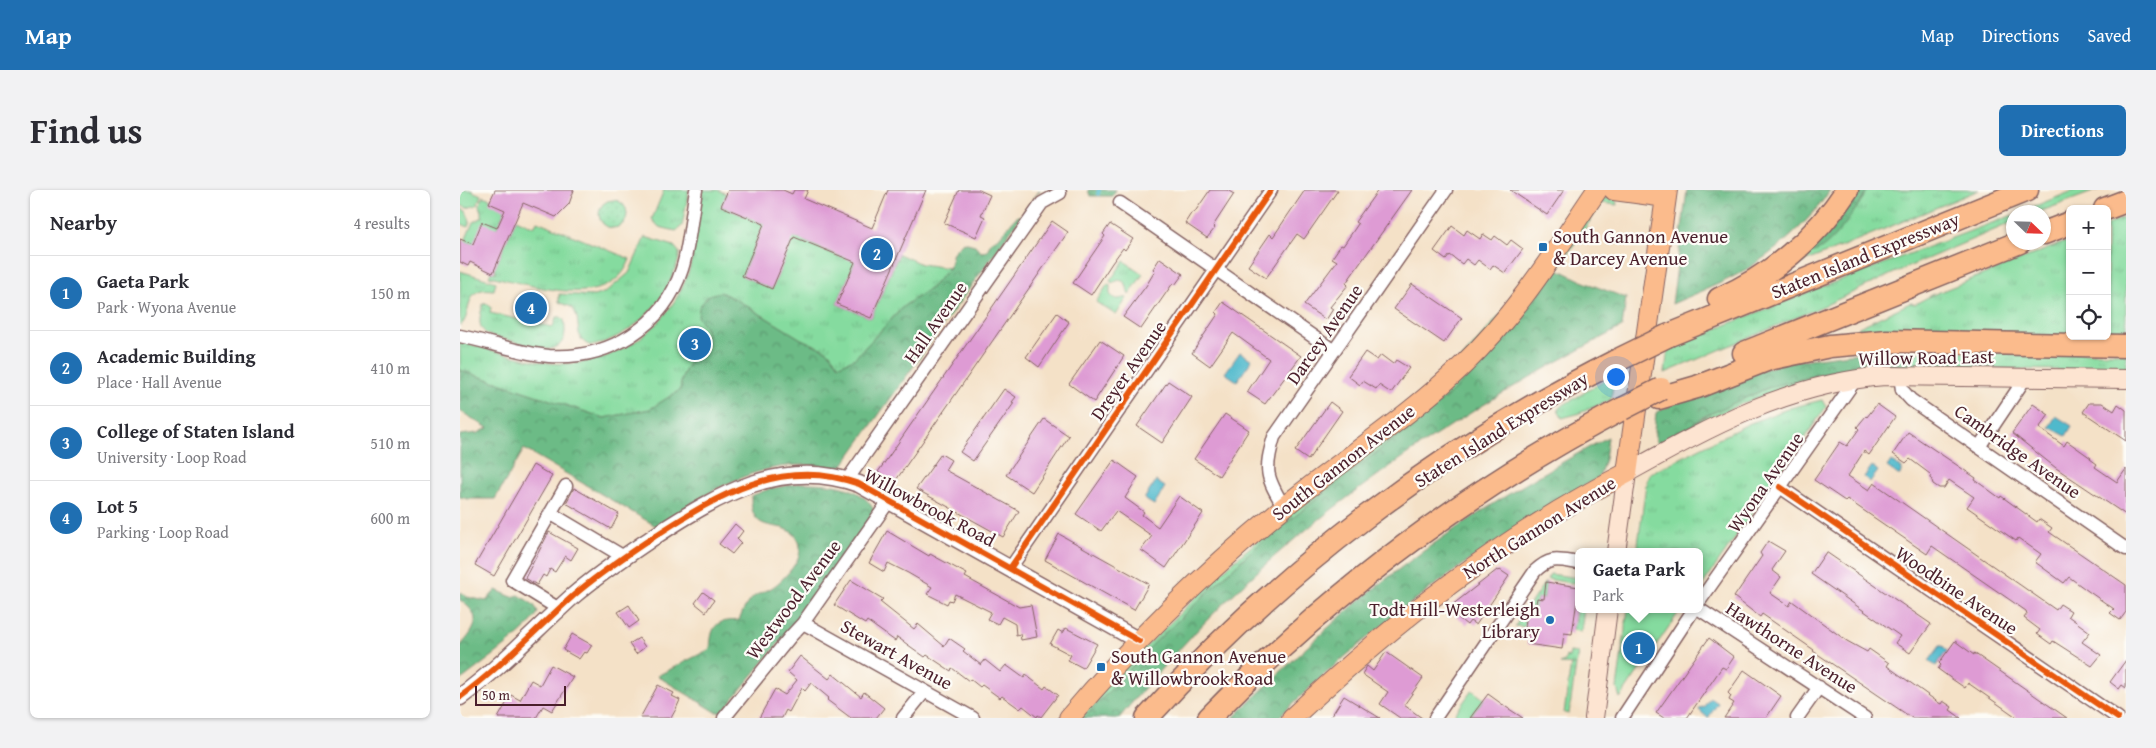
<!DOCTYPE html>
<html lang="en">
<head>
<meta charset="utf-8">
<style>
  :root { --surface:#fff; --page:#f2f2f3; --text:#2b2b33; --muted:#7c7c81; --line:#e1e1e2; --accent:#1f6fb2 }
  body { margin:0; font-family:"Gentium Book Plus",serif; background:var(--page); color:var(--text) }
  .controls { position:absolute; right:15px; top:15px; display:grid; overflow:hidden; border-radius:8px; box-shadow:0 1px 4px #0004 }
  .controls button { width:45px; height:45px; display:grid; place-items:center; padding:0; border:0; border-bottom:1px solid var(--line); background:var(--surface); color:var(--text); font:25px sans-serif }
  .compass { position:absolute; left:1546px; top:15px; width:45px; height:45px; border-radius:50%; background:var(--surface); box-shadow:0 1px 4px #0004; rotate:113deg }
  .scale { position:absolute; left:15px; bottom:12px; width:91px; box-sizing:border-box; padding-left:5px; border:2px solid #4a1f2b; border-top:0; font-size:14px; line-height:18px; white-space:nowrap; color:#4a1f2b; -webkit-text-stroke:4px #fdfcf7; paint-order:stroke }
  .you { position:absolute; left:1155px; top:186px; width:18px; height:18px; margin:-12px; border:4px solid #fff; border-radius:50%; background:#1a73e8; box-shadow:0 0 0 8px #1a73e833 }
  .badge { display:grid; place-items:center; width:32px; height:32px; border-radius:50%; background:var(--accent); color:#fff; font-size:16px; font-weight:700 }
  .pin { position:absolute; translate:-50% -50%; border:2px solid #fff; box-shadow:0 1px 5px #0006 }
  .popup { position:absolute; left:1115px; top:358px; width:128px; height:65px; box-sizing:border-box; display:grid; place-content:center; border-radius:8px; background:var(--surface); filter:drop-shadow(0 1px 4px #0005); font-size:16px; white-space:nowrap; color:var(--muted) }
  .popup b { font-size:19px; color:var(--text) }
  .popup::after { content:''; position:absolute; left:50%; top:100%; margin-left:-10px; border:10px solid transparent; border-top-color:var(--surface) }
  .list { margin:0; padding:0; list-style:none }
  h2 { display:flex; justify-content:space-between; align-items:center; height:65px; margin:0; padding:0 20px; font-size:21px }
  h2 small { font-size:16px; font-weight:400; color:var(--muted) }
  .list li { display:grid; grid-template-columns:32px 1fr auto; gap:15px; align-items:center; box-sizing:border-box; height:75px; padding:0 20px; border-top:1px solid var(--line) }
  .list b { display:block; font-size:19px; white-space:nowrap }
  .list p { margin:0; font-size:16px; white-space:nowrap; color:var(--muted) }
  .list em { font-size:16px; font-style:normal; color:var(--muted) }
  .icon { flex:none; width:28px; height:28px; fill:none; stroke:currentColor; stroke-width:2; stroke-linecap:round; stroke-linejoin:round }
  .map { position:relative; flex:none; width:1666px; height:528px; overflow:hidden; border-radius:8px }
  header { display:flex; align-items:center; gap:30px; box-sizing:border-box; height:70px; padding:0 25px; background:var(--accent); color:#fff }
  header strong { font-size:24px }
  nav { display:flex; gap:28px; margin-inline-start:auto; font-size:18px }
  .intro { display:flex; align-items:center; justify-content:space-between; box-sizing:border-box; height:120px; padding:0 30px }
  h1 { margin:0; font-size:35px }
  .button { padding:12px 22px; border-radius:8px; background:var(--accent); color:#fff; font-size:18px; font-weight:700 }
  main { display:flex; gap:30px; padding:0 30px }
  aside { flex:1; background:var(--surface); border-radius:8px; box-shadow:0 1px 4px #0004 }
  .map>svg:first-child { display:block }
  .grass { fill:url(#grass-tufts); stroke:#687d65 }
  .forest { fill:url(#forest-crowns); stroke:#5b6d58 }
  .park { fill:#85db9f; stroke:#687d65 }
  .garden { fill:url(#garden-dots); stroke:#687d65 }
  .water { fill:#4fb9cc; stroke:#4c6c7c }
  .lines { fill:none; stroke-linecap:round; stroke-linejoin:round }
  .stream { stroke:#4fb9cc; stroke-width:4 }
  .building { fill:#de9bd4 }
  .minor-casing { stroke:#866362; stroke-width:15 }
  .tertiary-casing { stroke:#866362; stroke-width:19 }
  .secondary-casing { stroke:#866362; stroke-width:20 }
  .primary-casing { stroke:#866362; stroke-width:22 }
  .motorway-casing { stroke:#866362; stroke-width:25 }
  .minor { stroke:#fff; stroke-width:12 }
  .tertiary { stroke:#fff; stroke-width:16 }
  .secondary { stroke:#fde4d1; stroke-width:18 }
  .primary { stroke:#fbbb8c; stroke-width:20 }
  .motorway { stroke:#fbbb8c; stroke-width:22 }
  .motorway-bridge-casing { stroke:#866362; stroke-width:25; stroke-linecap:butt }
  .motorway-bridge { stroke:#fbbb8c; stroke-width:22 }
  .cycleway-casing { stroke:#fdfcf7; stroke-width:9 }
  .cycleway { stroke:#e8590c; stroke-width:6 }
  .poi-dot { fill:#1f6fb2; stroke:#fdfcf7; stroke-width:2 }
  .labels { text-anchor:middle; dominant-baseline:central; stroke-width:4.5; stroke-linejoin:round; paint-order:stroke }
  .poi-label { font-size:19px; fill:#4a1f2b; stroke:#fdfcf7; text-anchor:start }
  .street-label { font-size:19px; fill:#4a1f2b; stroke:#fdfcf7 }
</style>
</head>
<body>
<header>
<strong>Map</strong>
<nav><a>Map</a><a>Directions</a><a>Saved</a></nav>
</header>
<div class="intro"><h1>Find us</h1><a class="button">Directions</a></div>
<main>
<aside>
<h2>Nearby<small>4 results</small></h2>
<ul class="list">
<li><span class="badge">1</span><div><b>Gaeta Park</b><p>Park · Wyona Avenue</p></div><em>150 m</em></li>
<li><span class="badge">2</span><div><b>Academic Building</b><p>Place · Hall Avenue</p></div><em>410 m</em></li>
<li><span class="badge">3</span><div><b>College of Staten Island</b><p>University · Loop Road</p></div><em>510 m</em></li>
<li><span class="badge">4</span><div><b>Lot 5</b><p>Parking · Loop Road</p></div><em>600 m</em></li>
</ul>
</aside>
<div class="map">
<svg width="1666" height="528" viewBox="0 0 1666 528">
  <defs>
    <pattern id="grass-tufts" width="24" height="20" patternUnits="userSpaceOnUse" patternTransform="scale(1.25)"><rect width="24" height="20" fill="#85db9f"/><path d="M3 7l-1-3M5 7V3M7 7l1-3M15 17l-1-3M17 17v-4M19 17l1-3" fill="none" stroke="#74bc89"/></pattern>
    <pattern id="forest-crowns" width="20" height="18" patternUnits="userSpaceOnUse" patternTransform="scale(1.25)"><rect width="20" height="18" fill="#6cbb86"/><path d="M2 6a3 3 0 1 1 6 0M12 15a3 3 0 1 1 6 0" fill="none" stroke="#5b976e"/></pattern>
    <pattern id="garden-dots" width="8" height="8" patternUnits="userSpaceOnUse" patternTransform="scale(1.25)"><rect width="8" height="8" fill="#85db9f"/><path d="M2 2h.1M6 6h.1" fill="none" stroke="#74bc89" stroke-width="1.8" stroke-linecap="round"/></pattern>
  </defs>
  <rect width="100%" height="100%" fill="#fdfcf7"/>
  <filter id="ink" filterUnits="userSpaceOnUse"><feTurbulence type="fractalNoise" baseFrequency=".02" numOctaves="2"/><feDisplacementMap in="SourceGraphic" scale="10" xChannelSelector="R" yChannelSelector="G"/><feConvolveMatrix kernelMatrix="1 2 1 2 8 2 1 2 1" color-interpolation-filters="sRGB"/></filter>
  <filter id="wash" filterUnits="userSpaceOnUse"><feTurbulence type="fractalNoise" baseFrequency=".0096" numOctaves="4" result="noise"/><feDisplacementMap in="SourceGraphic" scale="20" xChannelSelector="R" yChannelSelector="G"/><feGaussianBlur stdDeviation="1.12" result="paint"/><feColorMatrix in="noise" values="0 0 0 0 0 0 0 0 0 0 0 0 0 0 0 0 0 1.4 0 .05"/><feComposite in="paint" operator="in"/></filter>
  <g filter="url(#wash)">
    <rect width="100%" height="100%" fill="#f4e1c7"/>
    <!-- grass -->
    <path class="grass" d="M204 0H229L222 36 216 41 199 37 192 29Z
      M243 0H258L267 4 262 16 313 38 300 43 282 86 312 99 330 56 325 43 378 66 398 65 377 114 411 128 439 64 461 74 489 78 472 97 444 116 394 169 379 175 368 161 341 149 277 110 260 102 238 128C260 149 235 161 225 181 222 186 221 194 220 200L190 219 144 228 0 180V152C29 159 59 169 89 173 149 180 206 142 227 86 233 71 233 54 236 37 238 25 241 12 243 0Z
      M1408 0H1519L1332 77 1342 58 1374 47Z
      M1615 0H1638L1579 22H1560Z
      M23 6 31 9 30 12 34 15 49 11 27 60 5 51 13 32 23 27 19 16Z
      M1145 8 1156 10 1157 15 1142 13C1096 82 1051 149 989 205L792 360 691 456 624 528H619L645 497 766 378 838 316 945 234 1141 9Z
      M1553 25V32L1434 83 1368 114 1205 183 1208 158 1356 99Z
      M1666 27V149L1400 143 1398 142 1399 137 1450 113 1455 114 1472 105 1610 50V146H1647V35Z
      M56 29 74 37 77 31 170 69C150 124 71 94 29 86L31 82H36L35 78Z
      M185 47 214 56 219 62C220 70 216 77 213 84 201 115 177 139 147 151 141 153 135 157 129 155 112 148 123 129 112 118 108 115 103 114 99 112V104L134 106 146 102 169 83Z
      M664 71 683 84 669 105C666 99 669 92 659 90L652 93 650 91Z
      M0 81 36 92 34 100C30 100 26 99 22 100 4 104 12 127 0 136Z
      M648 94 650 95V104C656 113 661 107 667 108L656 125 636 112Z
      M26 113 31 117 30 123 93 137 96 127H101L104 130C107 145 104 160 85 159L28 145C16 136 20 127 23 114Z
      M1506 162 1666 163V181L1423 177C1350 186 1287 207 1222 242 1255 218 1297 200 1336 189 1371 180 1407 175 1442 166L1440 163Z
      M1154 185 1151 210 1117 224 1102 228 1098 219 1100 217Z
      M1362 210 1366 217 1239 400V362H1177L1186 294 1189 284 1288 234 1330 218Z
      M1090 384 1119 388V391L1111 393 1087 389Z
      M1085 392H1086L1084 409 1077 408 1074 423 1067 422 1065 437 1055 436Z
      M1118 408 1119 419H1124L1121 442 1113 440Z
      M1111 474 1116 475 1109 524 1104 523Z"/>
    <!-- forest -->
    <path class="forest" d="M580 0 380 279C368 278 354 274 341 275 286 276 241 307 196 336L64 259 35 309H8L0 307V245L18 243 28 238 0 221V180L144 228 190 219 220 200C221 194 222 186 225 181 235 161 260 149 238 128L239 117 249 105 260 102 277 110 341 149 368 161 379 175 394 169 444 116 472 97 489 78 493 62 503 52 515 55 521 62 527 61 531 52 540 46 555 28 561 25Z
      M628 0H656L652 6H630Z
      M1227 0H1370C1353 27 1326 53 1299 71 1273 90 1241 101 1212 114Z
      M1397 0H1408C1399 15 1369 62 1352 62L1351 59Z
      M1098 79 1124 92 1166 108 1162 137C1047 196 936 266 836 348 771 402 713 463 659 528H624L691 456 792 360 989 205C1031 167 1065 125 1098 79Z
      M1398 163H1440L1442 170 1439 174 1381 179 1310 197 1243 227 1222 242 1197 255 1194 241 1196 223 1218 211 1325 172Z
      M1148 247 1145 269 1139 287C1023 356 915 433 818 528H773C813 489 853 450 895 414 973 349 1059 295 1148 247Z
      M341 293C366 293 404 294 415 323L340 428 262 522H256L197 486 250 459C251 447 251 432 267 431 271 430 274 431 279 430 282 424 285 415 290 410 297 403 305 402 313 397 322 391 337 375 339 365 341 360 340 353 338 350 326 325 290 351 291 306L309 299Z
      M36 400 52 407 59 405 74 415 78 422C70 441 18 476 0 491V456C17 438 23 426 0 410V402L7 407 26 411Z"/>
    <!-- park -->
    <path class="park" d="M0 0H10L21 5 17 15 7 18 0 15Z
      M0 18 6 21 10 31 8 37 0 33Z
      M1168 419H1221L1160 508 1157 498Z
      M1012 500 1024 509 1009 528H999L995 524Z"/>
    <!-- garden -->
    <path class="garden" d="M139 24a14 14 0 1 1 28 0a14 14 0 1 1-28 0Z
      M1110 462 1118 463 1116 475 1100 474 1105 471 1106 466 1109 467Z"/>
    <!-- water -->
    <path class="water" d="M780 162 792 170 777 191 765 183Z
      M1596 226 1612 236 1606 246 1589 237Z
      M1431 271 1442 278 1440 285H1438L1427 277Z
      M1412 276 1418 281 1410 292 1404 287Z
      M696 291 705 297 694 315 684 309Z
      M1480 456H1483L1487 461 1476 476 1469 471Z
      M1250 508 1258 513 1248 528 1239 520 1241 517 1243 518Z"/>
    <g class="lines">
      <!-- stream -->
      <path class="stream" d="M638 4 639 0"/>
    </g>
    <g id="blocks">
      <!-- building -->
      <path class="building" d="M35 0H114L109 14 96 27 63 13 33 83 10 72 8 76 0 72V49L13 54 22 32 37 38 45 20 29 13Z
        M268 0H323L332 4 334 0H348L344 9 412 38 428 0H466L411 128 377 114 395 72 334 47 312 99 282 86 304 34 261 16Z
        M499 0H519L530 5 521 25 525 27 516 47 484 33Z
        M750 0H767L774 4 753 36 755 38 747 48 725 33 732 22 734 23Z
        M845 0H878L844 49 837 44 806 88 788 76 810 44 813 47Z
        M918 0H952L886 93 888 95 870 117 873 119 866 130 844 115 877 71 872 68 881 55 883 56 898 34 895 32Z
        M1050 0H1104L1087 25Z
        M592 31 608 42 434 293 418 282Z
        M650 34 673 49 665 60 663 58 652 73 631 105 613 93 645 46 643 44Z
        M992 36 1004 45 1007 40 1020 49 1023 44 1032 50 1035 46 1047 55 1051 50 1063 59 1045 83 1033 75 1030 79 1018 70 1014 75 1006 69 1002 74 990 65 986 70 974 61Z
        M700 68 723 84 715 95 713 93 681 139 663 127 686 96 695 81 693 79Z
        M952 94 1002 128 984 153 934 119Z
        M763 112 841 166 805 214 787 202 809 169 773 143 750 176 732 163 758 124 756 122Z
        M597 123 609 132 579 177 566 167Z
        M640 150 664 166 634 212 609 194Z
        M905 162 917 170 921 165 933 174 936 170 949 178 931 203 919 195 916 199 903 191 900 195 888 186Z
        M708 191 732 207 702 253 677 236Z
        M544 199 556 207 552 212 554 213 513 271 500 262Z
        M870 212 882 221 848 270 835 261Z
        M1629 213H1642L1654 221 1658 214 1666 220V251L1623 222Z
        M1417 214 1435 227 1409 265 1404 261 1388 286 1409 300 1414 293 1596 420 1600 414 1611 421 1608 426 1630 442 1622 452 1641 465 1632 476 1593 451 1591 454 1577 444 1580 440 1564 428 1567 424 1566 421 1472 356 1467 364 1387 309 1385 311 1354 290 1380 252 1387 256 1399 239 1397 237 1401 232 1406 226 1407 227Z
        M1573 214 1589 225 1579 238 1604 256 1607 251 1631 268 1630 269 1637 274 1635 277 1657 292 1666 279V325L1596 278 1552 243Z
        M765 224 789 240 759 286 734 269Z
        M584 229 609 246 572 302 546 285Z
        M1448 242 1516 288 1515 290 1540 308 1541 306 1577 332 1579 329 1592 338 1589 342 1666 395V422L1660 430 1650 423 1654 419 1628 401 1609 387 1604 393 1575 372 1581 364 1558 348 1556 351 1507 317 1514 307 1489 290 1484 298H1479L1473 294 1470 284 1450 269 1446 273 1433 264Z
        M481 264 491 270 485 280 559 321 543 347 456 299Z
        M654 270 678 287 665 308 684 322 682 325 698 337 719 306 743 323 706 378 681 360 692 346 656 321 641 341 616 324Z
        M73 275 92 286 34 386 15 375Z
        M114 298 159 324 151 339 106 313Z
        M275 334 283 341 277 349 281 353 272 364 259 354Z
        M427 341 469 366 470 364 507 384 505 387 559 417 571 415 577 447 561 450 560 444 556 445 555 434 542 427 538 434 527 429 531 422 495 404 492 411 489 410 487 414 467 404 472 397 448 383 428 373 424 382 409 373Z
        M89 342 118 358 111 370 105 366 95 382 90 379 86 387 83 385 77 395 65 388Z
        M599 344 689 394 674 420 585 370Z
        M1308 351 1325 361 1312 380 1321 387 1310 403 1329 416 1332 411 1387 451 1407 462 1409 459 1429 473 1427 476 1479 513 1481 514 1483 511 1492 517 1490 520 1501 528H1452L1353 461 1354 460 1302 424 1300 427 1274 407 1302 366 1300 363Z
        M1366 362 1471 434 1450 463 1435 453 1440 446 1351 384Z
        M1037 380 1039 381 1040 380 1049 386 1016 435 1010 431 1007 435 987 419Z
        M391 390 423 409 420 412 454 439 458 434 484 456 489 448 505 459 503 461 521 475 525 470 540 482 546 475 564 488 566 485 584 499 586 496 598 505 581 527 578 525 577 527 563 516 560 519 542 506 540 508 522 495 520 497 510 489 509 491 492 478 491 481 467 465 465 467 437 447 435 451 407 431 405 434 374 415Z
        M1086 392 1119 397 1112 444 1104 443 1102 459 1067 454 1069 438 1065 437 1067 422 1074 423 1077 408 1084 409Z
        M243 402 254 410 246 422 235 413Z
        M169 415 179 431 169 438 158 422Z
        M606 438 637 454 623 478 608 470 611 465 590 454 598 440 603 443Z
        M112 444 132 455 127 463 124 462 119 469 103 460Z
        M179 448 185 457 176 464 169 454Z
        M1249 448 1274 467 1266 479 1262 477 1227 528H1204L1196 523Z
        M1495 451 1514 465V463L1607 528H1558L1508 493 1505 498 1489 487 1478 479 1481 475 1479 473Z
        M926 462 963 488 944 515 962 528H940L920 514 928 502 902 484 907 476 913 481Z
        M340 466 369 489 373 484 401 507 404 502 424 518 416 528H391L367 510 369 508 351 493 345 501 342 498 329 522 326 520 322 528H299L315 499 325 505 337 490 328 482Z
        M1666 470V498L1662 495 1659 499 1650 492Z
        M91 475 113 487 92 521 83 516 76 528H38L51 505 60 510 71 490 80 495Z
        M1284 480 1321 506 1306 528H1264L1274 513 1269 510 1271 506 1268 503Z
        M198 495 214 503 212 506 220 510 216 519 211 528H180Z
        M1028 504 1046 517 1063 528H1010Z
        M884 506 920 528H870Z"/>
    </g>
  </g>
  <g filter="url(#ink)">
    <use href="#blocks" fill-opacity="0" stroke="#866362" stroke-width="1"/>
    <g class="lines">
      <!-- minor casing -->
      <g class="minor-casing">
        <path id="minor" d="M660 13 874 161
          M0 146C30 152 59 163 89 166 149 170 204 136 222 79 230 54 231 26 236 0
          M1440 185 1442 200 1451 210 1666 359
          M1519 257 1566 187
          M387 290 582 13 600 3
          M1320 297 1658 528
          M824 317C806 287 804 281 814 247L986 0
          M90 323 164 367
          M551 377 811 0
          M1239 412 1396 189
          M99 419 52 390 106 296
          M1239 419 1405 528
          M343 433 513 528
          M264 528 330 447 343 433 429 311
          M443 528 465 501
          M975 528 1075 381C1091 366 1098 370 1119 373
          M1162 528 1234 419
          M1337 528 1359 497"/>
      </g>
      <!-- tertiary casing -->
      <g class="tertiary-casing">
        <path id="tertiary" d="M0 507C41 477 75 440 113 406 138 384 167 365 195 346 258 305 322 266 399 294L679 451"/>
      </g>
      <!-- secondary casing -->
      <g class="secondary-casing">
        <path id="secondary" d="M1156 362 1167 283C1250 237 1329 193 1425 186L1666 189
          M1134 528 1148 419"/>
      </g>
      <!-- primary casing -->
      <g class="primary-casing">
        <path id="primary" d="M1154 0 1206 7
          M609 528C674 451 746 381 824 317 883 269 949 227 1004 174 1057 123 1096 60 1137 0
          M832 528C933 433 1043 346 1167 283L1207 0"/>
      </g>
      <!-- motorway casing -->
      <g class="motorway-casing">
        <path id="motorway" d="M1645 19 1666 11
          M1584 43 1610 33
          M1259 109C1311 86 1356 48 1387 0
          M1207 146 1567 0
          M1284 163 1560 52
          M1199 208 1237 197 1309 169 1370 156 1427 151 1666 156
          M687 528C819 381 980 259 1156 171
          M749 528C870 403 1008 300 1162 219"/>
      </g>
      <!-- minor -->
      <use href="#minor" class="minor"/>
      <!-- tertiary -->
      <use href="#tertiary" class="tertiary"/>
      <!-- secondary -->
      <use href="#secondary" class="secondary"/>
      <!-- primary -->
      <use href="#primary" class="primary"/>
      <!-- motorway -->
      <use href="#motorway" class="motorway"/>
      <!-- motorway-bridge casing -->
      <g class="motorway-bridge-casing">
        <path id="motorway-bridge" d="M1156 171 1207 146
          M1162 219 1201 199"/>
      </g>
      <!-- motorway-bridge -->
      <use href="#motorway-bridge" class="motorway-bridge"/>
      <!-- cycleway casing -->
      <g class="cycleway-casing">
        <path id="cycleway" d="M1320 297 1658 528
          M551 377 811 0
          M0 507C41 477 75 440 113 406 138 384 167 365 195 346 258 305 322 266 399 294L679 451"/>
      </g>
      <!-- cycleway -->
      <use href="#cycleway" class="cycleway"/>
    </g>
  </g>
  <!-- markers -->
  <g class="poi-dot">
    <rect x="1078" y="52" width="10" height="10" rx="2.5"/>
    <circle cx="1090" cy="430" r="5"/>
    <rect x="636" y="472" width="10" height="10" rx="2.5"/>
  </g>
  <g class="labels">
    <!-- poi labels -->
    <g class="poi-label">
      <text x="1093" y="46">South Gannon Avenue<tspan x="1093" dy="22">&amp; Darcey Avenue</tspan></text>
      <text x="1080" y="419" text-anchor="end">Todt Hill-Westerleigh<tspan x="1080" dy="22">Library</tspan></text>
      <text x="651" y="466">South Gannon Avenue<tspan x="651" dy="22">&amp; Willowbrook Road</tspan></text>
    </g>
    <!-- street labels -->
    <g class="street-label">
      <text transform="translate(1405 65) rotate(-22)">Staten Island Expressway</text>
      <text transform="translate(475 132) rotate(-55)">Hall Avenue</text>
      <text transform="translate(864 144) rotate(-55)">Darcey Avenue</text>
      <text transform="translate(1466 167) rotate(-1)">Willow Road East</text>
      <text transform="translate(668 180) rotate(-55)">Dreyer Avenue</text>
      <text transform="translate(1041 239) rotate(-32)">Staten Island Expressway</text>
      <text transform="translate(1558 261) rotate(35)">Cambridge Avenue</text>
      <text transform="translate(883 272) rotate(-38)">South Gannon Avenue</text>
      <text transform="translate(1305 292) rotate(-55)">Wyona Avenue</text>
      <text transform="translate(470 317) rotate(28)">Willowbrook Road</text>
      <text transform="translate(1079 337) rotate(-32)">North Gannon Avenue</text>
      <text transform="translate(1497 400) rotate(34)">Woodbine Avenue</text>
      <text transform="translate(333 409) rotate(-53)">Westwood Avenue</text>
      <text transform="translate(1332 457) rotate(33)">Hawthorne Avenue</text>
      <text transform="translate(437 464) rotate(29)">Stewart Avenue</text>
    </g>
  </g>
</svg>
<div class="controls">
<button>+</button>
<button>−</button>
<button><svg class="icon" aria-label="locate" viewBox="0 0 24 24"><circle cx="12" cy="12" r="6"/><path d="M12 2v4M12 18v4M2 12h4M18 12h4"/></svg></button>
</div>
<svg class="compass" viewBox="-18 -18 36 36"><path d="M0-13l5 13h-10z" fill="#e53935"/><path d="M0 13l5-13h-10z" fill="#7c7c81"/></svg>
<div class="scale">50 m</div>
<div class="you"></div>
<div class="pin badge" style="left:1179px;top:458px">1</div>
<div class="popup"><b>Gaeta Park</b>Park</div>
<div class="pin badge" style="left:417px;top:64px">2</div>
<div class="pin badge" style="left:235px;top:154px">3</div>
<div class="pin badge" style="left:71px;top:118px">4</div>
</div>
</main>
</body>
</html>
